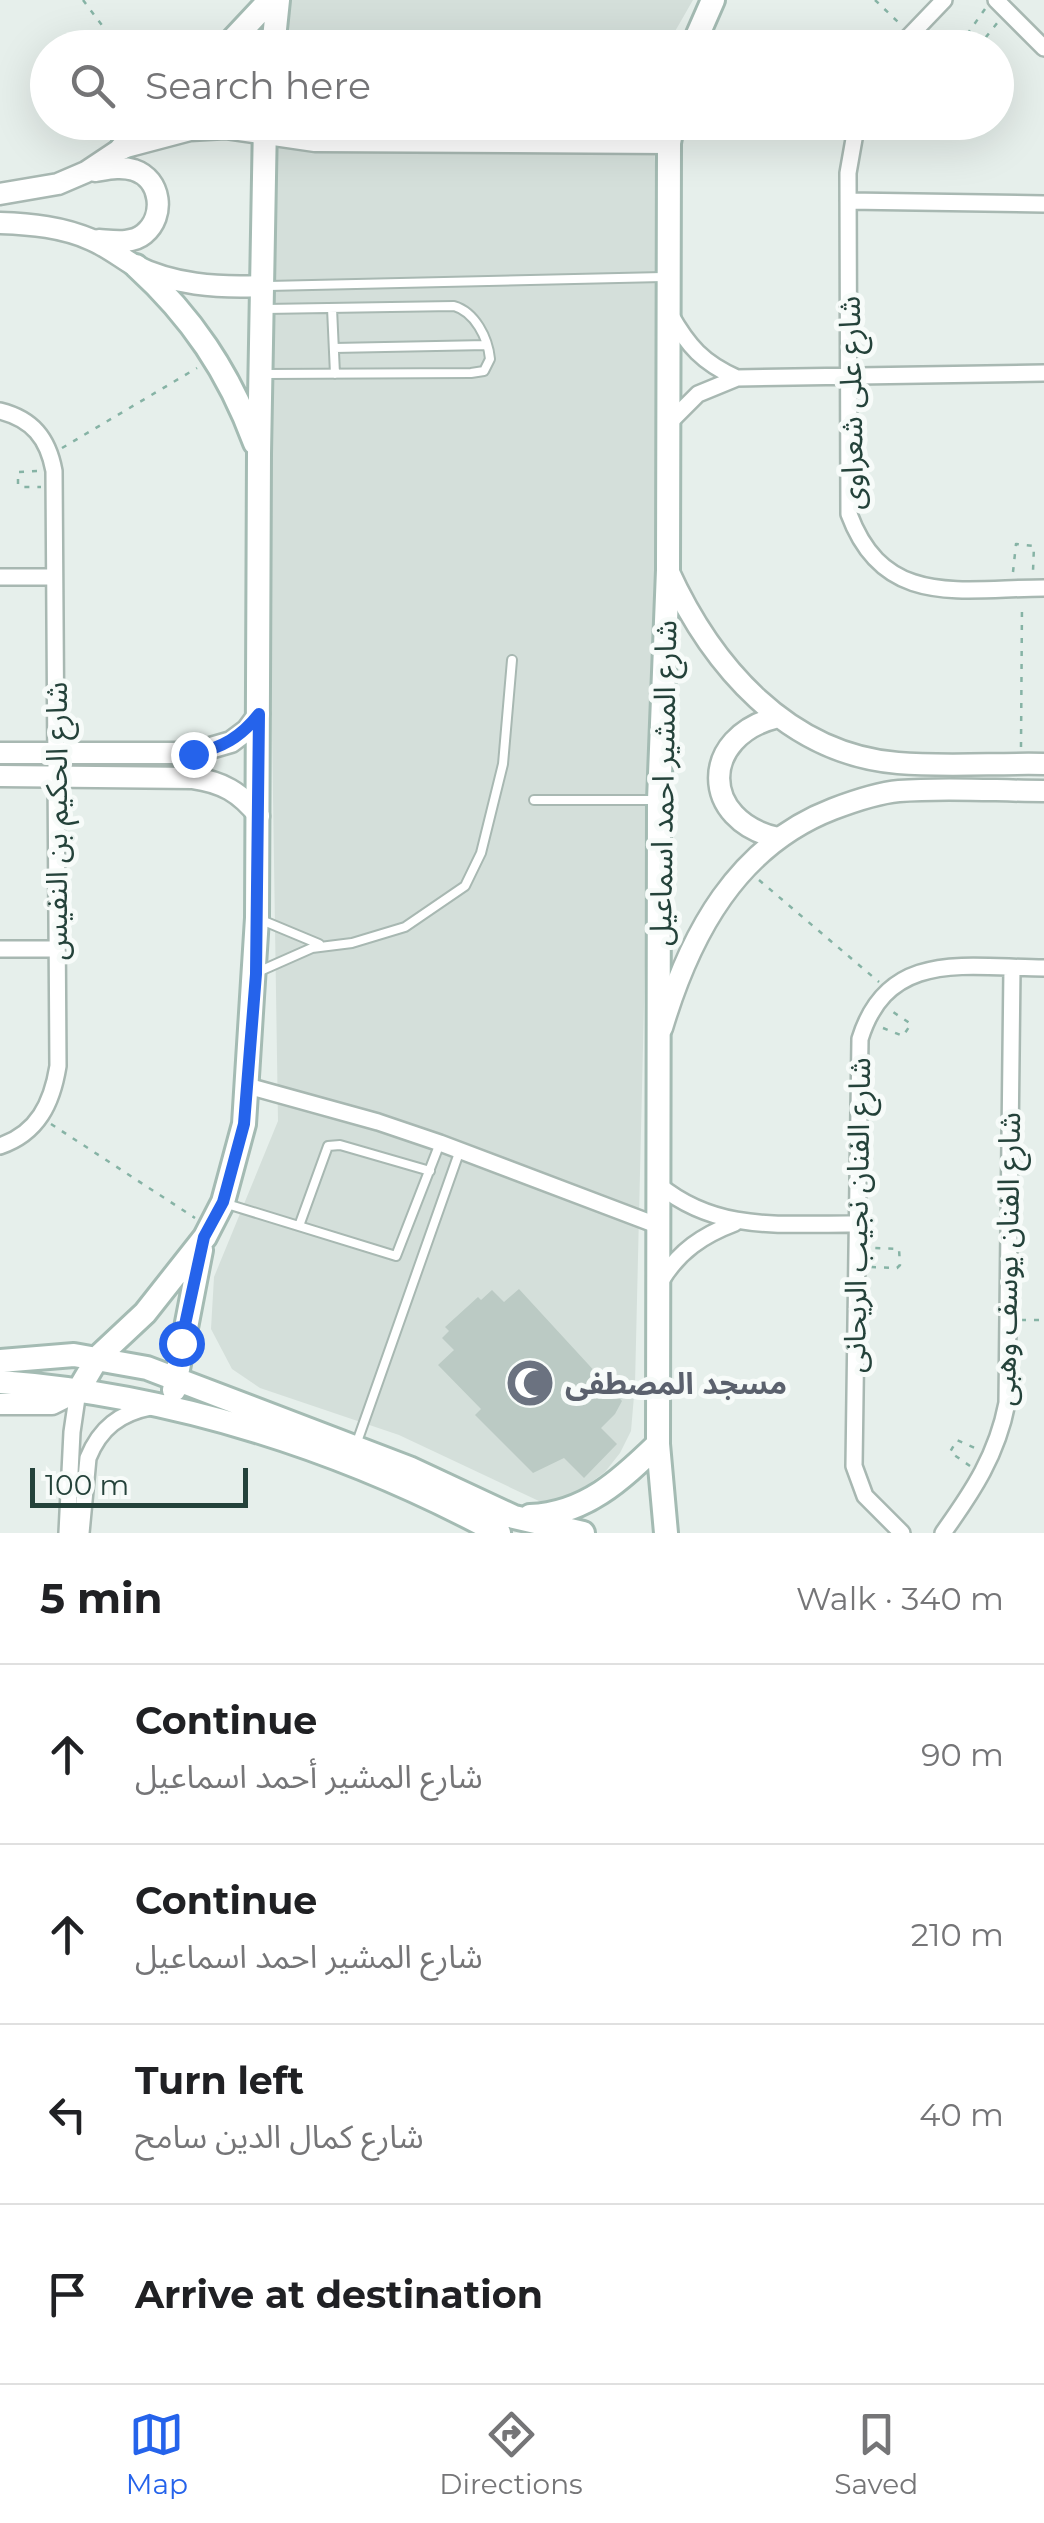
<!DOCTYPE html>
<html lang="en">
<head>
<meta charset="utf-8">
<style>
  :root { --surface:#fff; --page:#f6f6f6; --text:#202124; --muted:#757577; --line:#e0e0e0; --accent:#2563eb }
  body { margin:0; font-family:Montserrat,"Noto Sans Arabic",sans-serif; background:var(--page); color:var(--text) }
  .scale { position:absolute; left:30px; bottom:25px; width:218px; box-sizing:border-box; padding-left:10px; border:5px solid #24423a; border-top:0; font-size:28px; line-height:35px; white-space:nowrap; color:#24423a; -webkit-text-stroke:8px #f7fbf9; paint-order:stroke }
  .stop { position:absolute; width:30px; height:30px; margin:-22px; border:8px solid #2563eb; border-radius:50%; background:#fff }
  .stop.end { background:#2563eb; border-color:#fff; box-shadow:0 2px 10px #0008 }
  .list { margin:0; padding:0; list-style:none }
  h2 { display:flex; justify-content:space-between; align-items:center; height:130px; margin:0; padding:0 40px; font-size:42px }
  h2 small { font-size:32px; font-weight:400; color:var(--muted) }
  .list li { display:grid; grid-template-columns:65px 1fr auto; gap:30px; align-items:center; box-sizing:border-box; height:180px; padding:0 40px; border-top:2px solid var(--line) }
  .list b { display:block; font-size:38px; white-space:nowrap }
  .list p { margin:0; font-size:32px; white-space:nowrap; color:var(--muted) }
  .list em { font-size:32px; font-style:normal; color:var(--muted) }
  .icon { flex:none; width:55px; height:55px; fill:none; stroke:currentColor; stroke-width:2; stroke-linecap:round; stroke-linejoin:round }
  .map { position:relative; flex:none; width:1044px; height:1533px; overflow:hidden }
  .search { position:absolute; background:var(--surface); box-shadow:0 10px 40px #0002; left:30px; right:30px; top:30px; height:110px; display:flex; align-items:center; gap:25px; box-sizing:border-box; padding:0 35px; border-radius:55px; color:var(--muted); font-size:38px }
  .sheet { height:850px; background:var(--surface) }
  nav { display:flex; justify-content:space-around; align-items:center; box-sizing:border-box; height:140px; border-top:2px solid var(--line); background:var(--surface); font-size:28px; color:var(--muted) }
  nav a { display:grid; justify-items:center; gap:5px }
  nav .on { color:var(--accent) }
  .map>svg:first-child { display:block }
  .built { fill:#d4dfda }
  .building { fill:#bbcac4 }
  .lines { fill:none; stroke-linecap:round; stroke-linejoin:round }
  .service-casing { stroke:#a8b8b2; stroke-width:12 }
  .minor-casing { stroke:#a8b8b2; stroke-width:20 }
  .tertiary-casing { stroke:#a8b8b2; stroke-width:25 }
  .secondary-casing { stroke:#a4bbb3; stroke-width:28 }
  .path { stroke:#86b3a5; stroke-width:2.5; stroke-dasharray:5 8; stroke-linecap:butt }
  .service { stroke:#fff; stroke-width:8 }
  .minor { stroke:#fff; stroke-width:15 }
  .tertiary { stroke:#fff; stroke-width:20 }
  .secondary { stroke:#fff; stroke-width:22 }
  .route { stroke:#2563eb; stroke-width:12 }
  .labels { text-anchor:middle; dominant-baseline:central; stroke-width:10; stroke-linejoin:round; paint-order:stroke }
  .street-label { font-size:30px; fill:#24423a; stroke:#f7fbf9 }
  .worship-label { font-size:30px; font-weight:bold; fill:#5b616d; stroke:#f7fbf9; text-anchor:start }
</style>
</head>
<body>
<div class="map">
<svg width="1044" height="1533" viewBox="0 0 1044 1533">
  <rect width="100%" height="100%" fill="#e6efeb"/>
  <!-- built -->
  <path class="built" d="M286 0H693L666 47 279 48Z
    M273 123H653L661 288 635 1384 631 1431 620 1453 605 1472 586 1486 565 1497 541 1502 399 1435 260 1388 232 1369 211 1329 214 1277 278 1121 267 407Z"/>
  <!-- building -->
  <path class="building" d="M519 1289 622 1401 615 1414 601 1428 617 1444 584 1478 564 1458 533 1473 475 1415 481 1409 438 1365 454 1350 442 1338 449 1331 445 1327 478 1297 481 1300 492 1290 504 1302Z"/>
  <g class="lines">
    <!-- service casing -->
    <g class="service-casing">
      <path id="service" d="M268 286 663 277
        M332 308 335 374
        M334 348 487 345
        M265 374 471 373 484 371 490 359C488 338 475 312 454 306L265 309
        M534 800H655
        M259 919 319 944
        M260 971 312 948 352 943 405 927 465 886 481 853 503 764 512 660
        M227 1204 396 1256 440 1143
        M299 1226 328 1146 340 1145 430 1171
        M357 1442 460 1150"/>
    </g>
    <!-- minor casing -->
    <g class="minor-casing">
      <path id="minor" d="M996 0 1044 48
        M898 48 944 0
        M857 122 848 173 849 514C884 609 961 588 1044 588
        M848 201 1044 204
        M670 314C688 346 703 363 737 378
        M0 411C32 419 48 438 54 471L58 1066C52 1103 38 1133 0 1146
        M670 422 698 394 737 378 1044 373
        M0 577H54
        M0 949H57
        M248 1086 378 1122 440 1143 659 1226
        M659 1185C719 1234 784 1223 857 1224
        M661 1281C679 1251 703 1235 735 1223
        M67 1533 72 1432 78 1391
        M81 1533 88 1458C100 1428 120 1413 151 1407
        M902 1533 865 1496 854 1466 860 1039C888 948 968 968 1044 968
        M943 1533C973 1491 997 1455 1007 1403L1012 968"/>
    </g>
    <!-- tertiary casing -->
    <g class="tertiary-casing">
      <path id="tertiary" d="M95 171C108 169 120 166 134 170 161 179 166 216 144 234 132 244 114 241 99 240
        M0 194 58 184 86 172 122 148 190 130 225 128 315 141 669 143
        M0 223C31 224 63 227 92 240 106 246 119 256 132 264 172 285 218 288 262 286
        M668 570C711 665 787 754 898 763 946 767 996 763 1044 764
        M778 717C699 736 700 821 778 838
        M0 753H193L231 742 247 730 259 714
        M0 776 193 778C222 782 240 792 259 816
        M662 1028C690 934 737 846 833 809 854 801 877 793 899 791 947 787 996 791 1044 791
        M0 1404H52L78 1391"/>
    </g>
    <!-- secondary casing -->
    <g class="secondary-casing">
      <path id="secondary" d="M225 48 270 0
        M273 48 278 0
        M692 48 713 0
        M122 148 151 122
        M136 266C191 316 229 372 255 443
        M0 1361 74 1355 147 1368 409 1468 514 1517 583 1533
        M0 1382C175 1395 345 1450 499 1533
        M174 1390 201 1250
        M78 1391 98 1357 145 1313 205 1237 223 1202 244 1124 257 918 259 454 265 122
        M530 1516C585 1514 621 1480 658 1444
        M666 1533 658 1444 659 800 668 570 669 143 673 122"/>
    </g>
    <!-- path -->
    <path class="path" d="M83 0 119 48
      M875 0 899 23
      M985 9 968 33 982 42 998 22
      M62 448 197 368
      M37 471 18 472V484L20 487H41
      M1013 572 1016 544 1034 546 1033 571
      M1021 747 1022 605
      M759 880 879 982
      M883 1028 903 1036 911 1024 890 1010
      M51 1124 195 1218
      M871 1267 897 1268 900 1265 899 1249 873 1248
      M1021 1320H1044
      M970 1466 950 1452 957 1440 977 1449"/>
    <!-- service -->
    <use href="#service" class="service"/>
    <!-- minor -->
    <use href="#minor" class="minor"/>
    <!-- tertiary -->
    <use href="#tertiary" class="tertiary"/>
    <!-- secondary -->
    <use href="#secondary" class="secondary"/>
  </g>
  <g class="lines">
    <!-- route -->
    <path class="route" d="M181 1343 204 1237 223 1202 244 1124 256 974 259 714C241 737 222 748 193 754"/>
  </g>
  <!-- icons -->
  <defs>
    <g id="mosque-disc" transform="scale(2.5)"><circle r="9.5" fill="#6b7280" stroke="#f7fbf9"/><path d="M3.5-4.9A6 6 0 1 0 3.5 4.9A5 5 0 1 1 3.5-4.9Z" fill="#fff"/></g>
  </defs>
  <g fill-rule="evenodd">
    <use href="#mosque-disc" x="530" y="1383"/>
  </g>
  <g class="labels">
    <!-- street labels -->
    <g class="street-label">
      <text transform="translate(851 403) rotate(-91)">شارع على شعراوى</text>
      <text transform="translate(663 783) rotate(-89)">شارع المشير احمد اسماعيل</text>
      <text transform="translate(56 821) rotate(-90)">شارع الحكيم بن النفيس</text>
      <text transform="translate(857 1215) rotate(-89)">شارع الفنان نجيب الريحانى</text>
      <text transform="translate(1007 1259) rotate(-89)">شارع الفنان يوسف وهبى</text>
    </g>
    <!-- worship labels -->
    <g class="worship-label">
      <text x="565" y="1383">مسجد المصطفى</text>
    </g>
  </g>
</svg>
<div class="scale">100 m</div>
<div class="stop" style="left:181px;top:1343px"></div>
<div class="stop end" style="left:193px;top:754px"></div>
<div class="search"><svg class="icon" aria-label="search" viewBox="0 0 24 24"><circle cx="10" cy="10" r="6"/><path d="M15 15l6 6"/></svg>Search here</div>
</div>
<section class="sheet">
<h2>5 min<small>Walk · 340 m</small></h2>
<ul class="list">
<li><svg class="icon" aria-label="ahead" viewBox="0 0 24 24"><path d="M12 20V5M6 11l6-6 6 6"/></svg><div><b>Continue</b><p>شارع المشير أحمد اسماعيل</p></div><em>90 m</em></li>
<li><svg class="icon" aria-label="ahead" viewBox="0 0 24 24"><path d="M12 20V5M6 11l6-6 6 6"/></svg><div><b>Continue</b><p>شارع المشير احمد اسماعيل</p></div><em>210 m</em></li>
<li><svg class="icon" aria-label="left" viewBox="0 0 24 24"><path d="M17 20v-9H6M10 6l-5 5 5 5"/></svg><div><b>Turn left</b><p>شارع كمال الدين سامح</p></div><em>40 m</em></li>
<li><svg class="icon" aria-label="arrive" viewBox="0 0 24 24"><path d="M6 21V4h12l-3 4 3 4H6"/></svg><div><b>Arrive at destination</b></div></li>
</ul>
</section>
<nav>
<a class="on"><svg class="icon" aria-label="map" viewBox="0 0 24 24"><path d="M3 6l6-2 6 2 6-2v14l-6 2-6-2-6 2zM9 4v14M15 6v14"/></svg>Map</a>
<a><svg class="icon" aria-label="directions" viewBox="0 0 24 24"><path d="M12 3l9 9-9 9-9-9zM9 14v-3h6M13 9l2 2-2 2"/></svg>Directions</a>
<a><svg class="icon" aria-label="saved" viewBox="0 0 24 24"><path d="M7 4h10v16l-5-4-5 4z"/></svg>Saved</a>
</nav>
</body>
</html>
